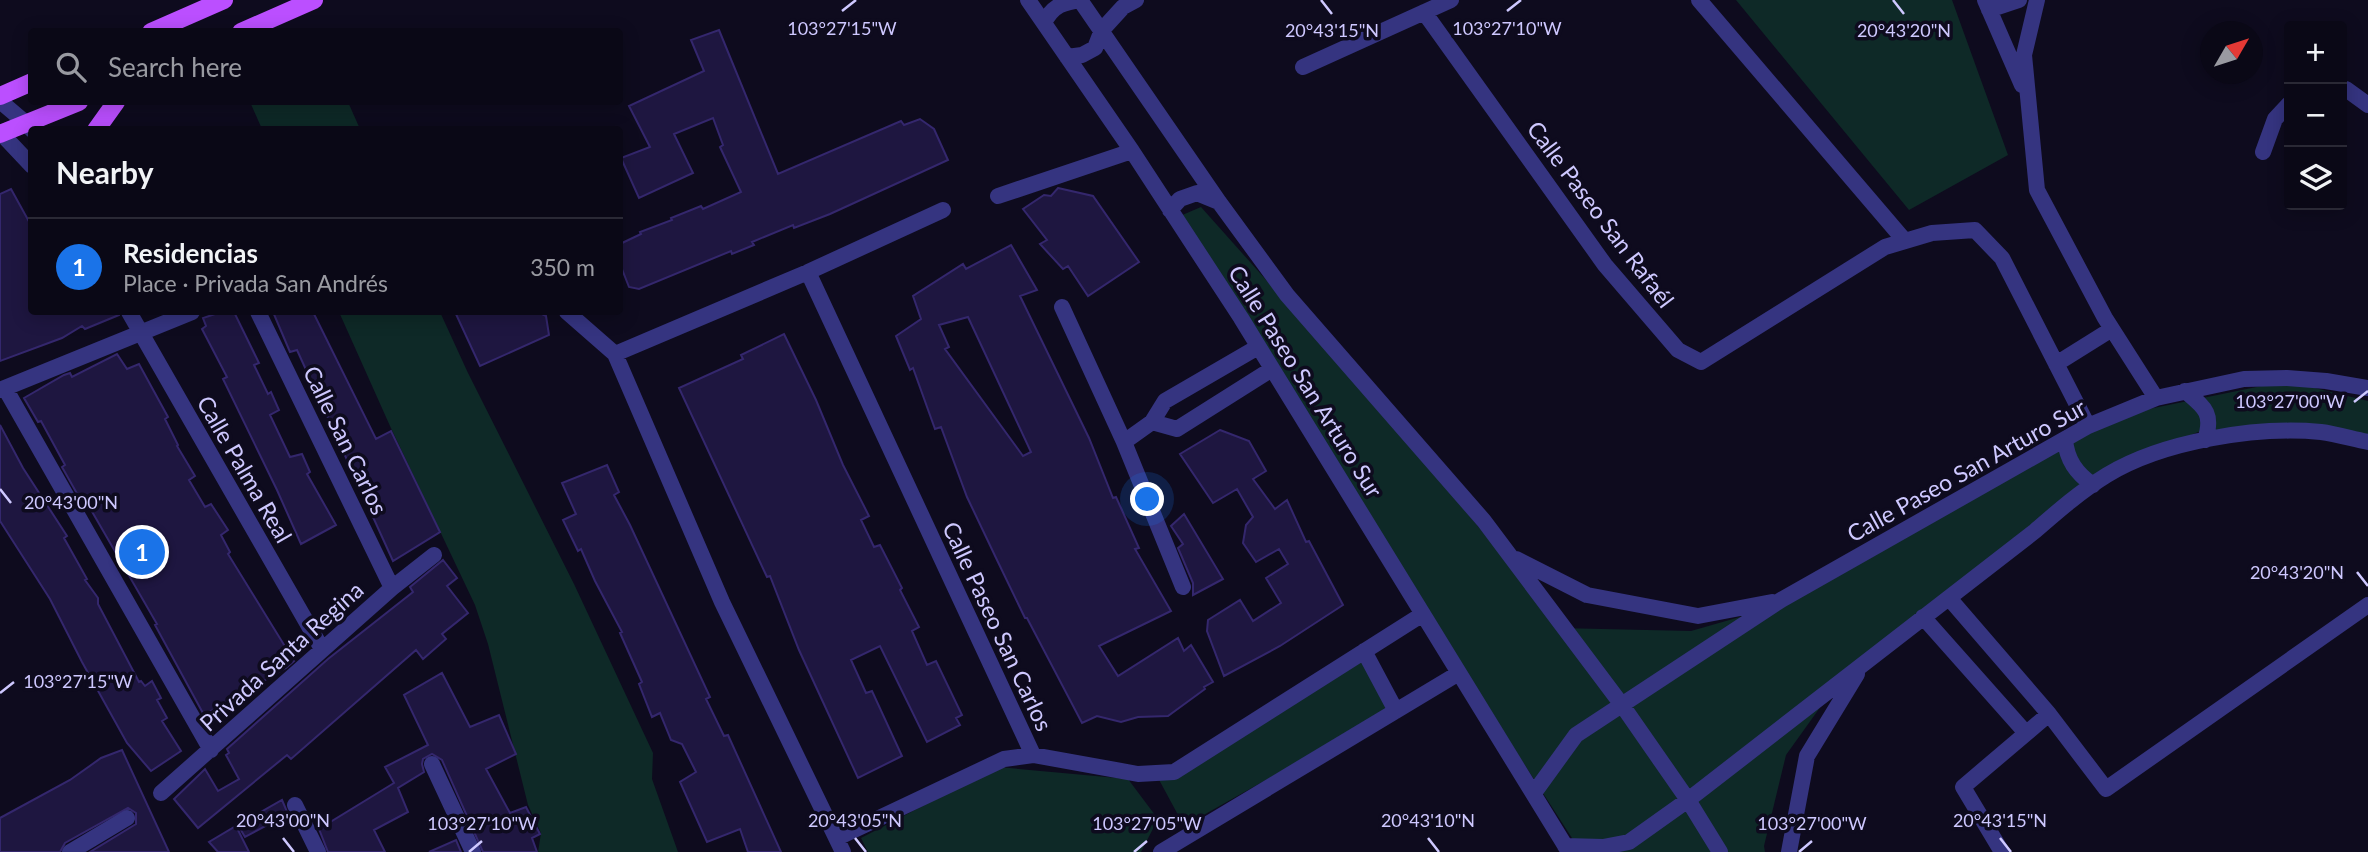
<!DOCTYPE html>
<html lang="en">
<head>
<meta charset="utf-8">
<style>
  :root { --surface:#0a0816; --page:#13111f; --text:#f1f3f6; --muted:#999aa1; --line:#2a2935; --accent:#1a73e8 }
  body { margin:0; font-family:Lato,sans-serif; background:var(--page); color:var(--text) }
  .controls { position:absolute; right:21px; top:21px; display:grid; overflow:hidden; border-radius:7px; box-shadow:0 4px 18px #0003 }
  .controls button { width:63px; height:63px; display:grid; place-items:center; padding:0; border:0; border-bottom:2px solid var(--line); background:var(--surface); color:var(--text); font:35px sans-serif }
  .compass { position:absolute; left:2200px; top:21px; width:63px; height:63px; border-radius:50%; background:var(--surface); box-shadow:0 4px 18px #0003; rotate:51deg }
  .you { position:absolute; left:1148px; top:500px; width:24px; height:24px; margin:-18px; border:5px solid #fff; border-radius:50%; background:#1a73e8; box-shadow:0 0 0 10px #1a73e833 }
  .badge { display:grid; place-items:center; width:46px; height:46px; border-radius:50%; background:var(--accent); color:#fff; font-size:23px; font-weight:700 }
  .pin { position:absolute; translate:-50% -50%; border:4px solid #fff; box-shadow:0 2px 7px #0006 }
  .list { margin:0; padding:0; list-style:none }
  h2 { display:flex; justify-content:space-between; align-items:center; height:91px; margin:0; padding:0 28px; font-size:30px }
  h2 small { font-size:23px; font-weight:400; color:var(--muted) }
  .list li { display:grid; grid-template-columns:46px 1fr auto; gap:21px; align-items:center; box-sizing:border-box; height:98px; padding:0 28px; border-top:2px solid var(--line) }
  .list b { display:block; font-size:26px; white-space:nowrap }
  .list p { margin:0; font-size:23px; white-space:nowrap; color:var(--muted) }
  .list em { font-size:23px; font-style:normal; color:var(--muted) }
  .icon { flex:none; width:38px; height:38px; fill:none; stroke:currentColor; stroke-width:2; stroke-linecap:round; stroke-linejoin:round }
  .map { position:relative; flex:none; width:2368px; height:852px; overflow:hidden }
  .search { position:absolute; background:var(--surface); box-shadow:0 4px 18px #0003; left:28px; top:28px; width:595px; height:77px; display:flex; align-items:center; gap:18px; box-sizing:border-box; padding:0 24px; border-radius:7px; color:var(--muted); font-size:26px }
  .panel { position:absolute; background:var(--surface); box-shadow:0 4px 18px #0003; left:28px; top:126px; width:595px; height:189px; border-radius:7px }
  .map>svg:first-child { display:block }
  .green { fill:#0e2927 }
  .building { fill:#1e1640; stroke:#34276d; stroke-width:2; fill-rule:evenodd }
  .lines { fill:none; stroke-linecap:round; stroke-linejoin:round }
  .street { stroke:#353480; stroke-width:16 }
  .primary { stroke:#bb4fff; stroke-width:18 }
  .ticks { fill:none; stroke:#cec8ff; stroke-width:2.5 }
  .labels { text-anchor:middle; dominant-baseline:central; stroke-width:7; stroke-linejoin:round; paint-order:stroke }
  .street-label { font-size:23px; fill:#cec8ff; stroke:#0e0b1e }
  .ticks-label { font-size:18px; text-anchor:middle; fill:#cec8ff; stroke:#0e0b1e; stroke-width:7; stroke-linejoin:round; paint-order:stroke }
</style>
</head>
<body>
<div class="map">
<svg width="2368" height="852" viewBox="0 0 2368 852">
  <rect width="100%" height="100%" fill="#0e0b1e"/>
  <!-- green -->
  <path class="green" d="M1736 0H1952L2008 155 1909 210Z
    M250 102H348L360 129H262Z
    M1201 207C1323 344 1447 481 1558 628L1691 631 1789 603 2079 437 2134 412 2286 381 2368 401V438L2316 429 2198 432 2097 476 1849 667 1786 755 1764 846 1765 852H1581L1424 609 1180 216Z
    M339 312H440L468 373 574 584 653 753 652 779 678 852H538L541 833 528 805 488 644 475 605 390 426Z
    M1363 656 1392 709 1184 826 1157 776Z
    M998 767 1128 779 1158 819 1141 852H868L861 838Z"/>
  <!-- building -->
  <path class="building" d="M719 30 778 174 901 121 904 125 920 119 934 129 948 160 830 214 794 228 793 225 752 242 754 245 732 254 731 251 639 289 629 287 620 264V244L641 234 640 232 672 220 671 218 701 206 703 209 741 192 720 147 723 145 713 118 674 134 693 173 639 198 621 158 650 147 629 106 704 71 691 40Z
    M1058 188 1093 196 1139 262 1088 296 1068 266 1063 269 1040 244 1047 240 1023 209 1044 195 1051 196Z
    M11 189 32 227V312H119V315L85 329 82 326 62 338 0 361V194Z
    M1011 245 1037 290 1020 296 1089 438 1113 498 1116 497 1139 548 1135 549 1171 611 1099 646 1118 676 1178 638 1184 651 1191 645 1213 682 1204 687 1205 689 1168 716 1138 717 1121 722 1097 716 1082 723 1027 618H1025L997 560 967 497 941 427 935 429 913 368 910 370 896 336 921 319 913 296 963 264 966 269ZM968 317 1031 452 1023 456 945 349 949 347 939 325Z
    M215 312H234L259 363 254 365 268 394 271 392 279 410 270 415 290 457 302 454 310 472 307 474 336 525 301 544 277 490 223 379 227 377 202 329 206 326 203 318 215 314Z
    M273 312H313L376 439 391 431 440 532 393 561 297 350 290 352Z
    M455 312H538L546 316 549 335 480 366Z
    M784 334 816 400 843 465 869 516 861 520 874 547 880 545 902 588 900 590 919 627 912 631 927 665 936 661 962 715 956 718 960 725 927 742 880 646 851 660 866 693 872 691 902 756 858 778 799 650 770 576 767 577 679 388 743 359 741 355Z
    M117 354 127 369 139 364 168 417 165 419 178 445 177 446 195 476 189 480 205 507 211 504 228 530 221 535 230 552 228 554 294 661 286 668 204 715 155 625 157 624 83 496 79 497 75 490 62 467 65 465 41 421 38 422 24 398 64 375 70 373 72 377Z
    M0 425 23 468 67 536 64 538 87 579 85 580 98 598V604L139 682 141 681 145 686 152 681 161 698 157 700 167 718 162 721 181 751 151 771 127 743 82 662 50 599 0 521Z
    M1220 430 1249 441 1266 471 1253 479 1275 509 1287 500 1306 542 1309 541 1343 605 1280 646 1224 676 1207 631 1208 620 1240 600 1253 621 1281 603 1266 578 1288 564 1279 549 1256 562 1243 543 1246 525 1253 517 1237 489 1213 503 1180 454Z
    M607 465 619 492 614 495 630 525 710 697 706 699 724 736 728 735 781 852H748L740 829 707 842 680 782 696 772 682 744 671 740 669 735 660 713 652 717 639 684 642 682 620 633 622 632 595 581 581 549 578 551 563 520 576 514 562 483Z
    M1184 514 1223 579 1193 595V583L1178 548 1183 544 1171 526Z
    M443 560 457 578 447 586 468 613 442 634 446 639 423 659 416 650 291 759 287 755 198 828 174 799 205 769 218 791 239 779 226 755 229 753 227 749 328 659 413 592 410 587Z
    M442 673 470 727 499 715 516 754 486 769 510 813 526 807 540 834 532 838 537 852H483L442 760 432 754 423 759 422 764 424 772 398 788 408 812 374 830 385 852H328L319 829 394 783 385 767 428 745 404 695Z
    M122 750 169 852H90L136 824V813L128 808 65 843 60 852H0V818L70 780 101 758Z
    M282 800 288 814 245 837 238 825Z
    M236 826 249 852H218L209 842Z
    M456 840 461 852H429Z"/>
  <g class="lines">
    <!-- street -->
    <path class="street" d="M1028 0 1132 151 1241 318 1569 852
      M1080 0 1219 202 1287 295 1484 521 1622 705 1688 800 1720 852
      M1699 0 1905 241
      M1985 0 2022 85
      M2037 0 2024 55 2037 190 2105 318 2156 398
      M1989 10 2019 0
      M1424 12 1605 265 1678 350 1701 362 1885 247 1932 233 1975 230 2002 258 2088 426
      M1044 23C1053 5 1064 2 1082 0
      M1067 57 1082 55 1095 48 1102 30 1123 7 1136 0
      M1303 67 1451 0
      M2342 90 2346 89 2368 105
      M0 101 27 124 32 130
      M0 132 32 166
      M2263 152 2275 119 2289 104
      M998 196 1132 151
      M1170 210 1180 199 1197 193 1219 202
      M808 272 1033 755
      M1062 307 1124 442 1183 587
      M129 312 322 649
      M258 312 392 588
      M567 312 615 354 722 602 843 852
      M615 354 808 272 943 210
      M2056 364 2112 329
      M5 388 211 750
      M0 390 192 312
      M2185 391C2204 407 2214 413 2205 440
      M1152 422 1177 429 1272 369
      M2065 440C2067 460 2076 473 2093 485
      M1124 442 1152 422 1165 401 1258 347
      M1516 559 1587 595 1698 616 1772 602
      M1949 598 2049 714 2106 789 2368 605
      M1923 617 2026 733
      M1364 651 1396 711
      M432 764 473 852
      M161 793 392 588 434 555
      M1534 793 1576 735 1781 600 2088 426 2156 398 2244 379 2287 378 2326 381 2368 388
      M295 805 318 852
      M837 838 1004 759 1033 755 1138 774 1174 772 1423 614
      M1565 846 1603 847 1629 842 1688 800 2035 531C2058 511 2081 491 2107 475 2163 441 2256 426 2321 432 2336 434 2353 439 2368 442
      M70 852 127 818
      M1161 852 1459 673
      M1789 852 1807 756 1857 674
      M2002 852 1963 787 2049 714"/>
    <!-- primary -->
    <path class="primary" d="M151 32 224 0
      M241 32 314 0
      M0 96 32 82
      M96 130 116 102
      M0 134 79 102"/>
  </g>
  <!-- ticks -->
  <path class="ticks" d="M1321 0 1332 14M1893 0 1904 14M842 11 856 0M1507 11 1521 0M2354 402 2368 391M0 489 11 503M2357 572 2368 586M0 693 14 682M283 838 294 852M855 838 866 852M1428 838 1439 852M2000 838 2011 852M469 852 482 841M1134 852 1147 841M1799 852 1812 841"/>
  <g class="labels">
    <!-- street labels -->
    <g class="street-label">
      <text transform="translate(1601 214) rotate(53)">Calle Paseo San Rafaél</text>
      <text transform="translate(1306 381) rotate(58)">Calle Paseo San Arturo Sur</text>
      <text transform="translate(346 440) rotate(64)">Calle San Carlos</text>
      <text transform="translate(245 469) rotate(60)">Calle Palma Real</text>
      <text transform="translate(1966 470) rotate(-29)">Calle Paseo San Arturo Sur</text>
      <text transform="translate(998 626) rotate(65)">Calle Paseo San Carlos</text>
      <text transform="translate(281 656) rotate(-42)">Privada Santa Regina</text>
    </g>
  </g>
  <g class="ticks-label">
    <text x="842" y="35">103°27'15"W</text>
    <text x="1507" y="35">103°27'10"W</text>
    <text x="1332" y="37">20°43'15"N</text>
    <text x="1904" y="37">20°43'20"N</text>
    <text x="2290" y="408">103°27'00"W</text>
    <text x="71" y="509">20°43'00"N</text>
    <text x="2297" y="579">20°43'20"N</text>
    <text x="78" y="688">103°27'15"W</text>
    <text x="283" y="827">20°43'00"N</text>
    <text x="855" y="827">20°43'05"N</text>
    <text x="1428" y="827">20°43'10"N</text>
    <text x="2000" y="827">20°43'15"N</text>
    <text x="482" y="830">103°27'10"W</text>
    <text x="1147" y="830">103°27'05"W</text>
    <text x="1812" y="830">103°27'00"W</text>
  </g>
</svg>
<div class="controls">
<button>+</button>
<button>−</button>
<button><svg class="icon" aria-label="layers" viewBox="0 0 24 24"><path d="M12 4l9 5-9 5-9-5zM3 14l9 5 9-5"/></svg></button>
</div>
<svg class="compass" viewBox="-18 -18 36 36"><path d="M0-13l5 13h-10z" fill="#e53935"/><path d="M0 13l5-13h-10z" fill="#999aa1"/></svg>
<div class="you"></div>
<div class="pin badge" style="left:142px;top:552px">1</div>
<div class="search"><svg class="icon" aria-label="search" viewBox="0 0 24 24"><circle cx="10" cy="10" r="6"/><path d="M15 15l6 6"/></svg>Search here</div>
<section class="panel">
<h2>Nearby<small></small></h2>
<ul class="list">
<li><span class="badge">1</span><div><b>Residencias</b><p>Place · Privada San Andrés</p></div><em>350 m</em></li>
</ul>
</section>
</div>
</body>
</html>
